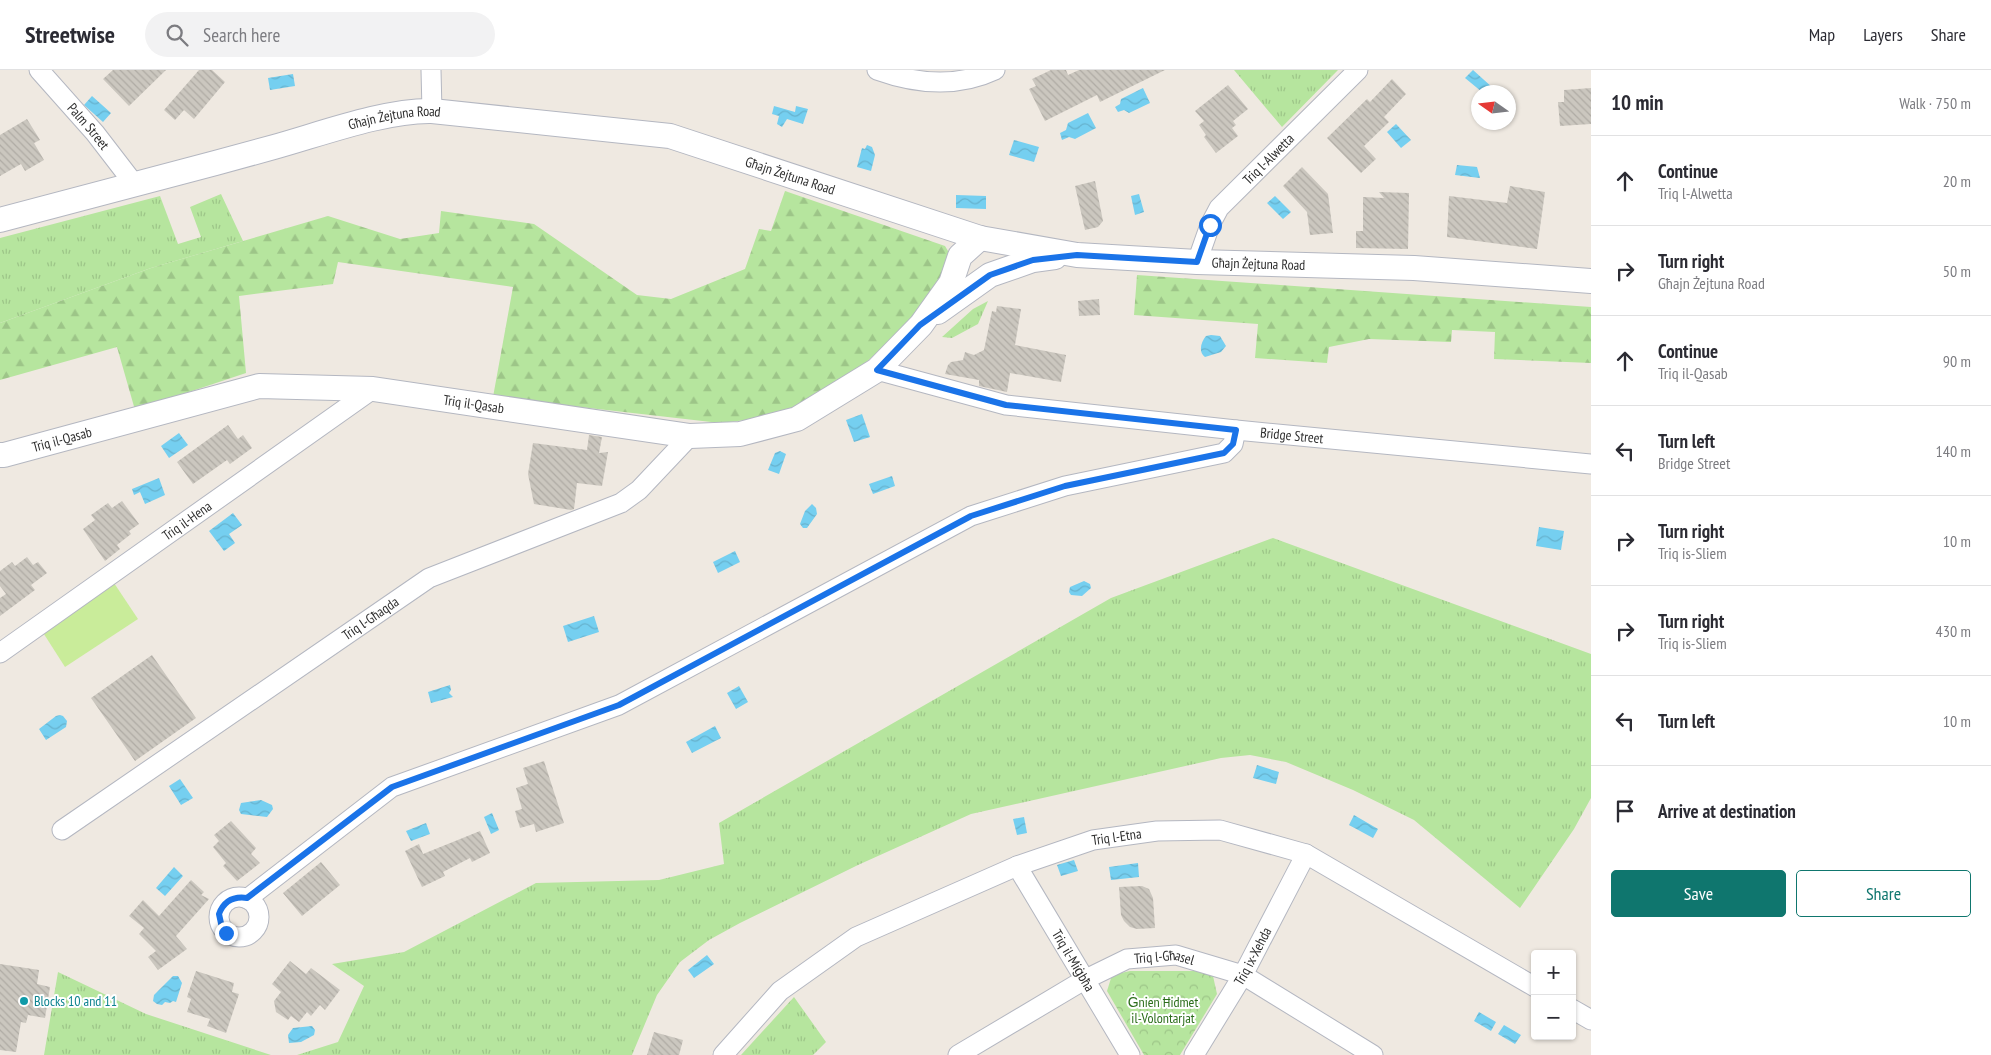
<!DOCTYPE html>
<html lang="en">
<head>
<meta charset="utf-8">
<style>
  :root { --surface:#fff; --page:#f2f2f3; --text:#2b2b33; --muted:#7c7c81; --line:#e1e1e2; --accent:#0f766e }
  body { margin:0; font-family:"PT Sans Narrow",sans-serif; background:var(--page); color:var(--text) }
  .controls { position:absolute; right:15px; bottom:15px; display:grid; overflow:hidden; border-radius:5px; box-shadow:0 1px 4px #0004 }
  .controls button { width:45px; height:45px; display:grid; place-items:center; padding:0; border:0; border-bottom:1px solid var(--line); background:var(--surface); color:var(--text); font:25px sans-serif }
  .compass { position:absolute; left:1471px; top:15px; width:45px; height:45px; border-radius:50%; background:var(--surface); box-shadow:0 1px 4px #0004; rotate:284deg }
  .stop { position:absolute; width:15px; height:15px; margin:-11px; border:4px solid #1a73e8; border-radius:50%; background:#fff }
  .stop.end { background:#1a73e8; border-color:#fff; box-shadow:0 1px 5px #0008 }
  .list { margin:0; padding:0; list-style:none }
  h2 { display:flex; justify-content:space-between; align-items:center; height:65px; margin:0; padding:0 20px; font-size:21px }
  h2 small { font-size:16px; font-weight:400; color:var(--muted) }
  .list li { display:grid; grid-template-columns:32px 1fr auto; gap:15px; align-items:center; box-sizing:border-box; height:90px; padding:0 20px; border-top:1px solid var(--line) }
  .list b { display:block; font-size:19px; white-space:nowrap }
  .list p { margin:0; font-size:16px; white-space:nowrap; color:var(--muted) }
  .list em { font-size:16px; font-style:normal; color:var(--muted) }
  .actions { display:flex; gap:10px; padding:15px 20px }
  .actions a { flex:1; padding:11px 0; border:1px solid var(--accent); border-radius:5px; text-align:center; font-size:18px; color:var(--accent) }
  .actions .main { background:var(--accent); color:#fff }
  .icon { flex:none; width:28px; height:28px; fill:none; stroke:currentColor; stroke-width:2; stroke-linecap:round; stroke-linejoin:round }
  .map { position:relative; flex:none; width:1591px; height:985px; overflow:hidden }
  header { display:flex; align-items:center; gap:30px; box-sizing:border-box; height:70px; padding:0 25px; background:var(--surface); border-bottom:1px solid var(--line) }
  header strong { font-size:24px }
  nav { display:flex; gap:28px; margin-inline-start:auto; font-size:18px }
  .search { width:350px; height:45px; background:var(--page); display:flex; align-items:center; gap:12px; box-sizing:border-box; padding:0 18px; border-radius:28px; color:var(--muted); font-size:19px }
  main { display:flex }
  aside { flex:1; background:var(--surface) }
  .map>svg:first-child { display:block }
  .grass { fill:url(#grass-tufts) }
  .forest { fill:url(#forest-firs) }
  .park { fill:url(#park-crowns) }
  .pitch { fill:#c9ec9a }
  .water { fill:url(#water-waves) }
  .building { fill:url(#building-back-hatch) }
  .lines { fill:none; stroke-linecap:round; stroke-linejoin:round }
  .minor-casing { stroke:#b4b7c1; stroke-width:21 }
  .tertiary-casing { stroke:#b4b7c1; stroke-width:26 }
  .minor { stroke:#fff; stroke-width:19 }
  .tertiary { stroke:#fff; stroke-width:24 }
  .route { stroke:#1a73e8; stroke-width:6 }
  .culture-dot { fill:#0f9aa8; stroke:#fff; stroke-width:2 }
  .labels { text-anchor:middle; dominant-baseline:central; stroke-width:4; stroke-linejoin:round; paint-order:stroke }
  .street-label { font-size:14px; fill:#2e2e2e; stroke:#fff }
  .culture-label { font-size:14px; fill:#0d838f; stroke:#fff; text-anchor:start }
  .park-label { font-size:14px; fill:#2c6e1b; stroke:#fff }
</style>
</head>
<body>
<header>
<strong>Streetwise</strong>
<div class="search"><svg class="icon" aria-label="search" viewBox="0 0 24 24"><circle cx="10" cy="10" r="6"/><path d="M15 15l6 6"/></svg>Search here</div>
<nav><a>Map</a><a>Layers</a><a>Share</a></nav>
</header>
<main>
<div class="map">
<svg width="1591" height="985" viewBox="0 0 1591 985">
  <defs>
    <pattern id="grass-tufts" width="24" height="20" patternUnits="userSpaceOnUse" patternTransform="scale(1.25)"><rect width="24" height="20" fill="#b6e59e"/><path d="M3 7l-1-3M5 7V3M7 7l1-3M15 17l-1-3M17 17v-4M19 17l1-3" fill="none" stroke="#9dc588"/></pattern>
    <pattern id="forest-firs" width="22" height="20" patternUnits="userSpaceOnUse" patternTransform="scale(1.25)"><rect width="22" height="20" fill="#b6e59e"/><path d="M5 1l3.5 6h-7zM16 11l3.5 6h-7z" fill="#9dc588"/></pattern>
    <pattern id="park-crowns" width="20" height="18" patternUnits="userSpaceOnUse" patternTransform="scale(1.25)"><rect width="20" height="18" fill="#b6e59e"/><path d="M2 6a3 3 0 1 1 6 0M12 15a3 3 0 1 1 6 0" fill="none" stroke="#9dc588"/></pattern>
    <pattern id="water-waves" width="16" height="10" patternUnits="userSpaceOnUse" patternTransform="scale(1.25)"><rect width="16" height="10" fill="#75cff0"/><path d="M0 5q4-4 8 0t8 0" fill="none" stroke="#66b2ce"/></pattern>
    <pattern id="building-back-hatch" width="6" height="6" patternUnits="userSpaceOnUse" patternTransform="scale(1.25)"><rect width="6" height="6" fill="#cbc7bf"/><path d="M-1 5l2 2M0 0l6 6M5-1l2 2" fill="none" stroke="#afaba4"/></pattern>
  </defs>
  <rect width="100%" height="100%" fill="#efe9e1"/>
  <!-- grass -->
  <path class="grass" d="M1234 0H1338L1282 57Z
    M221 124 243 171 151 198 0 253V168L160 126 178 174 201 167 190 137Z
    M988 231 978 254 952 268 942 267 973 239Z
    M1273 468 1591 584V728L1574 759 1520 838 1414 750 1353 720 1286 692 1250 685 1221 688 971 744 858 795 740 853 709 870 680 892 657 925 632 985H297L338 972 364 916 332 894 404 882 536 813 659 810 724 794 719 753 1111 528Z
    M58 902 146 944 271 985H44Z
    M794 927 826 972 813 985H741Z"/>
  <!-- forest -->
  <path class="forest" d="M785 121 945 176 948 181 950 191 917 246 851 306 809 332 785 341 755 349 720 353 493 327 513 217 338 192 333 214 239 226 246 303 135 340 117 277 0 310V253L151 198 328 146 400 169 439 163 441 141 534 154 637 225 671 229 745 199 759 159 771 161Z
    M1137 205 1591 237V293L1494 289 1495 262 1452 260 1451 272 1369 269 1329 277 1327 293 1255 288 1258 254 1134 245Z"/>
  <!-- park -->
  <path class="park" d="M1130 901H1196L1213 906 1217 924 1180 985H1144L1107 921 1112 905Z"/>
  <!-- pitch -->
  <path class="pitch" d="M114 513 138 549 65 597 42 561Z"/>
  <!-- water -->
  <path class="water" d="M1473 0 1493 18 1489 22H1482L1465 8Z
    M293 4 295 16 270 20 268 8Z
    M1143 18 1150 33 1129 43 1124 40 1118 42 1115 37 1120 34 1121 29Z
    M92 26 111 43 103 52 84 35Z
    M774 36 795 42 796 36 808 39 803 54 787 49 782 57 777 54 779 46 772 44Z
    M1088 43 1096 58 1075 69 1069 67 1062 70 1060 63 1066 60 1068 53Z
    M1396 54 1411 70 1401 78 1387 62Z
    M1014 70 1039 77 1034 92 1009 85Z
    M867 75 872 77 875 85 871 101 857 97 862 78 865 79Z
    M1457 95 1477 97 1480 108 1455 105Z
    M1139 124 1144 142 1135 145 1131 126Z
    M956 125 986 126V139L956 138Z
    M1275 126 1291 142 1283 149 1267 133Z
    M1211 265 1220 266 1226 276 1221 282 1205 287C1198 282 1201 272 1206 266Z
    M862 344 870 367 854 372 846 350Z
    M179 363 188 375 169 388 161 376Z
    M780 381 786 384 779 404 768 400 775 383Z
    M892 406 895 416 873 424 869 414Z
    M159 408 165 425 145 434 140 422 134 425 132 419Z
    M812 434 816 438 817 444 807 458H803L800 454 805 441Z
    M233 443 242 455 229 464 235 473 224 481 209 461Z
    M1539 457 1564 461 1561 480 1536 476Z
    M735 481 740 492 718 503 713 492Z
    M1084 511 1090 514 1091 518 1082 526 1071 525 1069 522 1070 517Z
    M594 546 599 562 568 572 563 556Z
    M450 615 451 620 449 623 453 627 431 633 428 622Z
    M739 616 748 632 736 639 727 623Z
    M60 645 63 646 67 651 66 657 46 670 39 659 56 646Z
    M715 656 721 668 692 683 686 672Z
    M1257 695 1279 702 1276 714 1253 708Z
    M180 709 193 728 181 735 169 716Z
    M261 730 272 735 273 739 267 747 241 744 239 740 241 733Z
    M492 743 499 760 491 764 484 747Z
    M1354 745 1378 759 1373 768 1349 755Z
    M1024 747 1027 763 1017 765 1013 749Z
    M426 753 430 764 411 771 406 761Z
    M1074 790 1078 801 1061 806 1057 795Z
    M1138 793 1139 807 1111 810 1109 797Z
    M174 797 183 806 165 826 156 818Z
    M707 885 714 894 694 908 688 900Z
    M173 906H178L182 913 176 932 173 931 170 933 165 932 162 935 157 934 153 931 154 925Z
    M1479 942 1496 952 1491 961 1474 951Z
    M1504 955 1521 965 1515 974 1498 964Z
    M312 956 315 960 314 965 301 972 289 973 288 965 293 958Z"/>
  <!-- building -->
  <path class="building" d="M113 0H166L129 36 103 9Z
    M199 0H212L225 12 194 49 184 40 175 50 164 40Z
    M1051 0H1066L1068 5 1079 0H1165L1100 32 1097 25 1045 51 1029 19 1036 16 1032 9Z
    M1392 9 1406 24 1384 47 1389 52 1364 76 1376 89 1361 103 1327 68 1367 29 1370 32Z
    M1228 15 1248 39 1233 51 1236 55 1232 58 1238 66 1216 83 1204 67 1206 65 1199 55 1204 51 1195 41Z
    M1591 18V54L1560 56 1558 32H1564V20Z
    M27 49 40 70 34 73 44 90 25 101 21 94 0 106V65Z
    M1302 97 1328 124 1333 163 1310 165 1307 142 1283 116Z
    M1095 111 1103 151 1098 157 1085 160 1075 116Z
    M1510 116 1545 122 1537 179 1447 167 1449 126 1507 133Z
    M1379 122 1409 123 1408 179 1356 178V161H1363V127L1384 128Z
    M1099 229 1100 245 1079 246 1078 231Z
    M997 236 1021 239 1015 275 1066 285 1061 312 1010 303 1007 322 979 316V310L945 304 948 295 951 292 963 290 965 282 974 285 984 280 992 241 996 242Z
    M228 355 238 369 243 365 252 378 230 394 227 390 193 414 177 392Z
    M589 365 602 367 599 383 608 382 602 416 577 413 574 439 571 440 534 434 528 404 533 373 587 380Z
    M122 431 139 454 129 461 131 464 117 475 120 479 105 491 83 459 95 450 91 445 108 433 112 438Z
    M27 487 33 495 38 492 47 503 31 515 35 520 0 546V528L6 524 0 516V501L12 492 15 496Z
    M152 585 196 648 135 691 91 628Z
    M544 691 564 753 536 762 534 754 520 758 515 741 522 739 516 718 528 714 523 698Z
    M231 751 256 778 251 784 260 793 237 811 223 796 226 793 213 777 219 771 214 765Z
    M480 761 490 783 472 792 470 788 443 802 445 806 422 817 405 781 419 774 423 784Z
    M321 792 340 815 302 846 283 823Z
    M191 810 204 822 201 825 209 829 176 866 187 879 158 900 148 887 156 881 139 864 144 858 129 846 143 830 159 846Z
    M1142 816 1149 819 1153 828 1155 858 1137 859 1130 857 1124 851 1121 845 1119 817Z
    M290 891 306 904 311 898 340 920 325 940 320 935 311 946 307 942 299 952 291 946 288 950 276 942 274 931 281 922 272 914Z
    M0 894 39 900 37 914 50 917 45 948 28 945 26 953 21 952 16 982 0 980Z
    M196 901 234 913 232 922 239 924 226 963 207 956 210 949 187 942 191 929 187 927Z
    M654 962 683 970 679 985H647Z"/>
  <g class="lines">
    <!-- minor casing -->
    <g class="minor-casing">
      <g id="minor">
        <path id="s1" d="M39 0 95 63 135 115"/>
        <path d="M431 0 432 41"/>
        <path d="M877 0C916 14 957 18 995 0"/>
        <path id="s2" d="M1197 192 1210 155 1219 138 1358 0"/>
        <path id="s3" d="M877 300 1006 335 1236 360 1591 394"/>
        <path id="s4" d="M0 583 373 319"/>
        <path id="s5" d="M62 760 429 508 621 433 639 420 690 366"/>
        <path id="s6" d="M1017 796 1130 985"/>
        <circle cx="239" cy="847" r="20"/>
        <path d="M247 829 392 717 619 635 971 446 1065 416 1224 383 1233 374 1236 360"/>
        <path d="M1572 939 1591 950"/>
        <path id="s7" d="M723 985 780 921 856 867 1017 796 1093 770 1157 761 1220 760 1306 784 1535 917"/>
        <path id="s8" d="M958 985 1084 910 1127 889 1176 885 1243 905 1373 985"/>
        <path id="s9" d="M1194 985 1243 905 1306 784"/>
      </g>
    </g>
    <!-- tertiary casing -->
    <g class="tertiary-casing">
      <g id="tertiary">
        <path id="s10" d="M0 150C92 126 183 102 274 77 321 64 385 40 432 41L670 66 980 168 1077 185 1197 192 1414 198 1591 211"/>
        <path d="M938 242 990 205 1033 190 1055 187"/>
        <path id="s11" d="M0 385H4L259 316 373 319 690 366 740 364 797 349 877 300 921 255 951 213 960 186 980 168"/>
      </g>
    </g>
    <!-- minor -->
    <use href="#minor" class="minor"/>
    <!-- tertiary -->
    <use href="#tertiary" class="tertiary"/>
  </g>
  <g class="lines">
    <!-- route -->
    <path class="route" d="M226 863 222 858 219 844C224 831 233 826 247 828L392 717 619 635 971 446 1065 416 1224 383 1233 374 1236 360 1006 335 877 300 920 255 990 205 1033 190 1077 185 1197 192 1210 155"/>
  </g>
  <!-- markers -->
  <circle class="culture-dot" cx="24" cy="931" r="5"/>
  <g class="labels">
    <!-- street labels -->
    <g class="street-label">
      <text stroke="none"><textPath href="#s10" startOffset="408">Għajn Żejtuna Road</textPath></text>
      <text stroke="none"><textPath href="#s1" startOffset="75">Palm Street</textPath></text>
      <text stroke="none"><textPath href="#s2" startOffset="128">Triq l-Alwetta</textPath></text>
      <text stroke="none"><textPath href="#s10" startOffset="812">Għajn Żejtuna Road</textPath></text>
      <text stroke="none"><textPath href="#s10" startOffset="1292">Għajn Żejtuna Road</textPath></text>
      <text stroke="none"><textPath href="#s11" startOffset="484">Triq il-Qasab</textPath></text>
      <text stroke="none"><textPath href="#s3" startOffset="421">Bridge Street</textPath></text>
      <text stroke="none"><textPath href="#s11" startOffset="64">Triq il-Qasab</textPath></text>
      <text stroke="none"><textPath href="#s4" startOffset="229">Triq il-Hena</textPath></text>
      <text stroke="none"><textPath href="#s5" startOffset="374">Triq l-Għaqda</textPath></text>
      <text stroke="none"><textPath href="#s7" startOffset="459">Triq l-Etna</textPath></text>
      <text stroke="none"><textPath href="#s9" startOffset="115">Triq ix-Xehda</textPath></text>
      <text stroke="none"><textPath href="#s6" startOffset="110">Triq il-Miġbħa</textPath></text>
      <text stroke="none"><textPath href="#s8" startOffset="232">Triq l-Għasel</textPath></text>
    </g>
    <!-- culture labels -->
    <g class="culture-label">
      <text x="34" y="931">Blocks 10 and 11</text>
    </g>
    <!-- park labels -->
    <g class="park-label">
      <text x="1163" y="932">Ġnien Ħidmet<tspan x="1163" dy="16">il-Volontarjat</tspan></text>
    </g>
  </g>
</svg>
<div class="controls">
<button>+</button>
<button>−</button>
</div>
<svg class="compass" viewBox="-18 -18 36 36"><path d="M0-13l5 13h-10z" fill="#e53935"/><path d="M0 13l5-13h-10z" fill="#7c7c81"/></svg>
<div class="stop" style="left:1210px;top:155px"></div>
<div class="stop end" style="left:226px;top:863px"></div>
</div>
<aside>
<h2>10 min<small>Walk · 750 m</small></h2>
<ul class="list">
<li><svg class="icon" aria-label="ahead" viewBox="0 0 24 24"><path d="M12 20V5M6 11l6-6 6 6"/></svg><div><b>Continue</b><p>Triq l-Alwetta</p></div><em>20 m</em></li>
<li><svg class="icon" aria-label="right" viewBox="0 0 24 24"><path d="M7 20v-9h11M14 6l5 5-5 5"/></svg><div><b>Turn right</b><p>Għajn Żejtuna Road</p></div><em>50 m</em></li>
<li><svg class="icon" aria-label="ahead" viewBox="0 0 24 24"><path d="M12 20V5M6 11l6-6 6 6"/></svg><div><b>Continue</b><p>Triq il-Qasab</p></div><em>90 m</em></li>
<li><svg class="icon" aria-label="left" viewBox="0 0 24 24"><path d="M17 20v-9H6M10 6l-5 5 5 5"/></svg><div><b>Turn left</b><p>Bridge Street</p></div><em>140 m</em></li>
<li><svg class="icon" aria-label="right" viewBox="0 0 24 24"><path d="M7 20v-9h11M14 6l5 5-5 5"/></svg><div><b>Turn right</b><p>Triq is-Sliem</p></div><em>10 m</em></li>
<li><svg class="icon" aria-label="right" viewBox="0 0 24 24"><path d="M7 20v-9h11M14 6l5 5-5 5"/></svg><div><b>Turn right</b><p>Triq is-Sliem</p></div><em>430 m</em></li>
<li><svg class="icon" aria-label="left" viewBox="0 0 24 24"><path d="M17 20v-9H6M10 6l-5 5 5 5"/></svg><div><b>Turn left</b></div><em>10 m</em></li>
<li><svg class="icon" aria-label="arrive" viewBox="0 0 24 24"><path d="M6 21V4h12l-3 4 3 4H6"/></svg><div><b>Arrive at destination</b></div></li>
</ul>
<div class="actions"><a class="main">Save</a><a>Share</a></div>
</aside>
</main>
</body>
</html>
